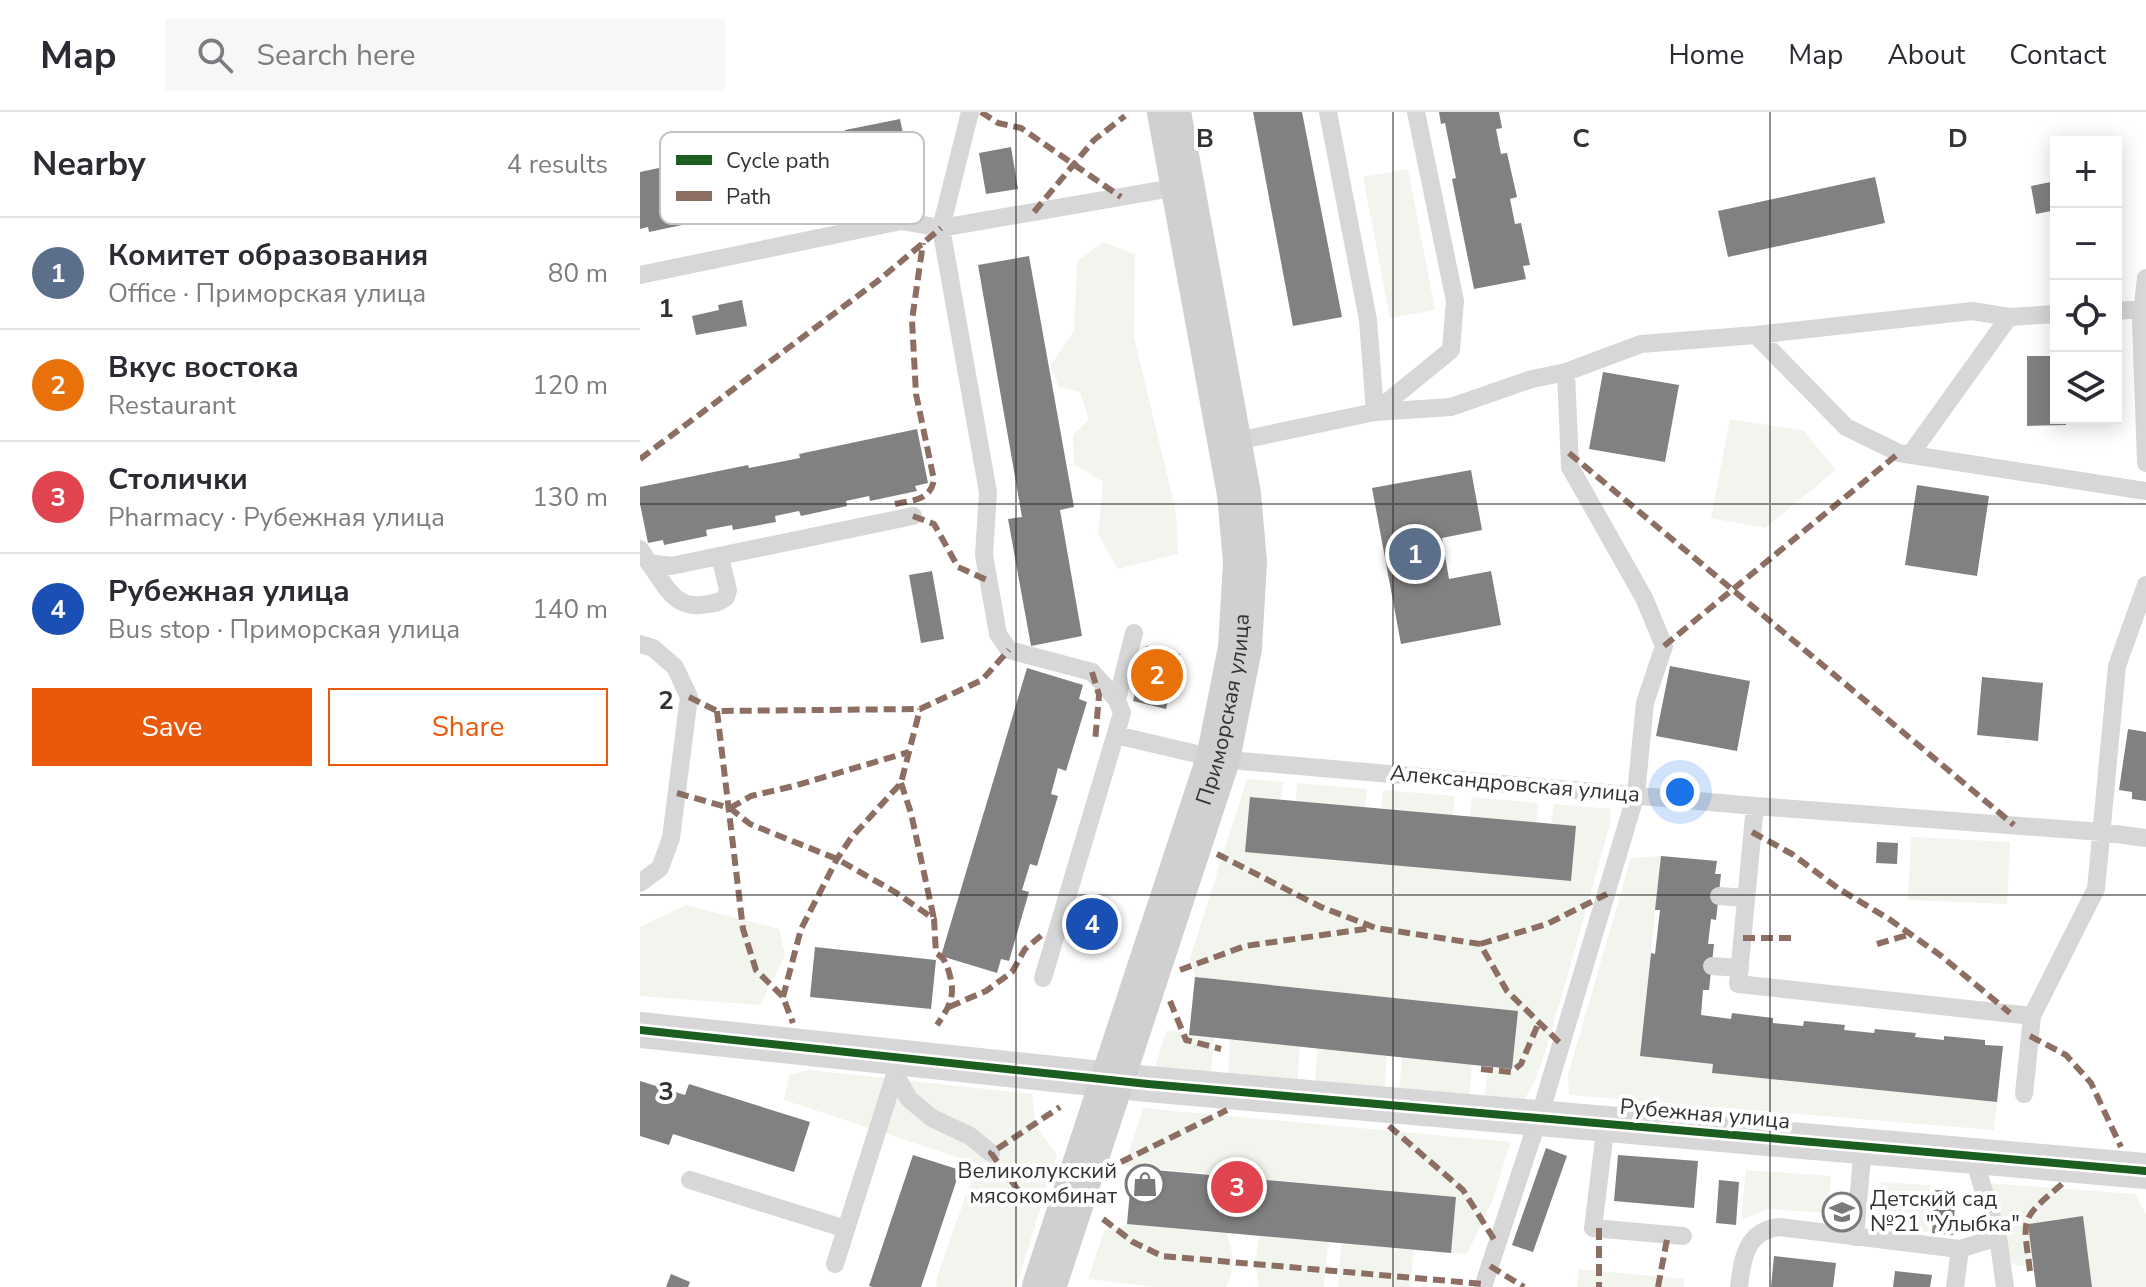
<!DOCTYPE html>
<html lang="en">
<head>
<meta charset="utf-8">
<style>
  :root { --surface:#fff; --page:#f7f7f7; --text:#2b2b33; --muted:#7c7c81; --line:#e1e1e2; --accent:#ea580c }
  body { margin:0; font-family:"Nunito Sans",sans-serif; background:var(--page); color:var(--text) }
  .controls { position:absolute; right:24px; top:24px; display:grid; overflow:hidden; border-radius:0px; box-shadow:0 4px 20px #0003 }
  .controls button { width:72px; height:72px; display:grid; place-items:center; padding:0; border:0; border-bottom:2px solid var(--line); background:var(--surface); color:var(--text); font:40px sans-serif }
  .you { position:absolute; left:1040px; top:680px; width:28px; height:28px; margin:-20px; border:6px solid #fff; border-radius:50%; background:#1a73e8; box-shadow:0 0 0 12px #1a73e833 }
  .badge { display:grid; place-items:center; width:52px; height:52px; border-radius:50%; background:var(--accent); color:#fff; font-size:26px; font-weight:700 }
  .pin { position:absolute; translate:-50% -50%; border:4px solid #fff; box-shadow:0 2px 8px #0006 }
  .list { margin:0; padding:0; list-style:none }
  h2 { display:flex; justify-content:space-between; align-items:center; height:104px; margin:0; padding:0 32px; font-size:34px }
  h2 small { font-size:26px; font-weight:400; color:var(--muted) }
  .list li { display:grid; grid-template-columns:52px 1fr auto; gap:24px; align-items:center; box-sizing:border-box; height:112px; padding:0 32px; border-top:2px solid var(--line) }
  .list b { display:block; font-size:30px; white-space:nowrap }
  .list p { margin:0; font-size:26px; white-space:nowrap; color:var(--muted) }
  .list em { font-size:26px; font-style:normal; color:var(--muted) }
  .actions { display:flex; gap:16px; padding:24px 32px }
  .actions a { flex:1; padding:18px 0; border:2px solid var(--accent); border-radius:0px; text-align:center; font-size:28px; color:var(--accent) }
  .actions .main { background:var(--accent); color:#fff }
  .icon { flex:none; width:44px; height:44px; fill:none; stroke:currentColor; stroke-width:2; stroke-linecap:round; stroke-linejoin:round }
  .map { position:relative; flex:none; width:1506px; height:1175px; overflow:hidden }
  header { display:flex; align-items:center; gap:48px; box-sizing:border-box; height:112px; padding:0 40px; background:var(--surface); border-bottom:2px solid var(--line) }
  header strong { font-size:38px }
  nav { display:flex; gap:44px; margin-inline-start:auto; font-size:28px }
  .search { width:560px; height:72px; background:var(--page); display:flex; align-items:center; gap:20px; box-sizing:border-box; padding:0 28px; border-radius:0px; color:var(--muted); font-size:30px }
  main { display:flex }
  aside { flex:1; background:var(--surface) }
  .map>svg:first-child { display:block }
  .green { fill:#f1f5ed }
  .building { fill:#818181 }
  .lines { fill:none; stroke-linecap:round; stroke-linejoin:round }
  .lane { stroke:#d7d7d7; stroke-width:18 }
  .street { stroke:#d7d7d7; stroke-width:36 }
  .secondary { stroke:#d0d0d0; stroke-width:44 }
  .quiet { stroke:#8d6e63; stroke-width:6; stroke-dasharray:12 6; stroke-linecap:butt }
  .cycleway-casing { stroke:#fff; stroke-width:13 }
  .cycleway { stroke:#1b5e20; stroke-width:8 }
  .grid { fill:none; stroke:#333; stroke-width:2; stroke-opacity:0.55 }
  .labels { text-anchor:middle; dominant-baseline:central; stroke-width:8; stroke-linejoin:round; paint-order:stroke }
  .street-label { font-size:22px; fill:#333; stroke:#fff }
  .poi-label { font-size:22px; fill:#333; stroke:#fff; text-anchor:end }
  .key { fill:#fff; stroke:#c2c2c2; stroke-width:2 }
  .key-label { font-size:22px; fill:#333 }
  .grid-label { font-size:26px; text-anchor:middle; font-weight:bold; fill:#333; stroke:#fff; stroke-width:8; stroke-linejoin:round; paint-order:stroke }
</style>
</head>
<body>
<header>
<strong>Map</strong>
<div class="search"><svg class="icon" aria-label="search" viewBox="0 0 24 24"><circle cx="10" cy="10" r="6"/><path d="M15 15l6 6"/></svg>Search here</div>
<nav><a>Home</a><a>Map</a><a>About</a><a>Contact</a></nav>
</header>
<main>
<aside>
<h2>Nearby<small>4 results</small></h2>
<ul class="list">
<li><span class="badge" style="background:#5c6f8a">1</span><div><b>Комитет образования</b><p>Office · Приморская улица</p></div><em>80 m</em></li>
<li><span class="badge" style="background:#e8710a">2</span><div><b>Вкус востока</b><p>Restaurant</p></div><em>120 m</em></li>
<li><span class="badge" style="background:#e0444e">3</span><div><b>Столички</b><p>Pharmacy · Рубежная улица</p></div><em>130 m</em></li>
<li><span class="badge" style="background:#1a4fb4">4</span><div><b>Рубежная улица</b><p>Bus stop · Приморская улица</p></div><em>140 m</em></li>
</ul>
<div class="actions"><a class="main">Save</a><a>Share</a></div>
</aside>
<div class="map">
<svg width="1506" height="1175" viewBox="0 0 1506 1175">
  <rect width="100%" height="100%" fill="#fff"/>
  <!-- green -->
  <path class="green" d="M768 57 795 198 750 206 723 65Z
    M463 130 495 142 494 225 536 400 538 442 478 457 458 422 463 370 434 352 433 323 449 308 440 280 419 275 410 254 434 219 437 150Z
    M1090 307 1164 319 1196 358 1125 416 1071 406Z
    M607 667 643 670 641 688 610 685 605 740 931 769 936 715 911 712 914 692 971 697 970 712C951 778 934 844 914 910 905 937 900 967 882 990L844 988 848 956 882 959 872 957 877 899 555 865 550 846Z
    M657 671 727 677 725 695 656 689Z
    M743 678 815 684 813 703 741 696Z
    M832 685 898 691 896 711 830 705Z
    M1271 725 1370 730 1367 792 1268 788Z
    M1021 744 1000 944 1073 952V961L1357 990 1354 1018 929 983 928 963 991 746Z
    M46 793 139 817 145 843 120 893 0 884V815Z
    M527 918 574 925 571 963 514 958Z
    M590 927 660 934 657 971 588 965Z
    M677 936 747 943 744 979 675 973Z
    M762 945 832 952 829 987 759 980Z
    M169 958 392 982 395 1013 417 1043 376 1175H297L296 1168 333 1063 329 1049 144 988 149 963Z
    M503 996 871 1030 851 1092 827 1142 811 1141 816 1085 485 1054Z
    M1106 1058 1191 1064 1188 1101 1128 1097 1101 1108Z
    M1240 1070 1291 1073 1288 1120 1237 1116Z
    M1348 1071 1495 1082 1506 1102V1175H1452L1443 1104 1388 1112 1393 1150C1383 1155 1377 1156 1368 1148Z
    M487 1112 586 1121C594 1139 595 1157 586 1175H516L448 1167 464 1119Z
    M619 1124 688 1130 684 1175H619L615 1152Z
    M701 1131 774 1138 770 1175H698Z
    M939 1157 1044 1167V1175H937Z"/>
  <!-- building -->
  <path class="building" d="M613 0H662L702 205 653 214Z
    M799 0H859L862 16 856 17 861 42 867 41 877 85 870 87 875 112 881 111 890 153 883 154 886 167 834 177 812 67 816 66 805 11 801 12Z
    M260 7 271 61 258 64 259 68 144 92 143 87 118 93V97L9 120 8 115 0 117V60L42 51 43 55 68 51 67 46 180 23V27L205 22V18Z
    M371 35 378 77 346 82 339 41Z
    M1235 65 1245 111 1088 145 1078 99Z
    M1416 69V98L1396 102 1391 74Z
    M389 144 434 395 420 398 442 524 391 534 368 407 382 405 338 153Z
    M102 188 107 214 56 223 52 204 79 198 78 193Z
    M1387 244H1416V306H1426V313L1387 314Z
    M963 260 1039 273 1025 350 949 337Z
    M277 317 288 371 275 374 277 379 230 389 229 384 206 389 207 394 161 404 159 399 135 404 136 410 93 418 92 413 66 418 67 424 24 433 23 428 8 431 0 392V375L108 353 109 356 160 346 159 342Z
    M831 358 842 418 802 426 809 467 851 459 861 513 761 532 732 376Z
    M1277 373 1349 384 1337 464 1265 453Z
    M292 459 304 527 281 531 269 463Z
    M506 534 540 542 526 597 493 589Z
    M1030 554 1110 569 1097 639 1016 624Z
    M387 556 443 573 439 587 447 590 426 659 418 656 411 682 418 684 397 754 390 752 382 778 389 780 369 849 361 847 357 861 301 844Z
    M1342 565 1403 571 1398 629 1337 623Z
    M1488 617 1506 620V689L1492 687V680L1479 678Z
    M610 685 936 714 931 769 605 740Z
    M1237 730 1258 731 1257 752 1236 751Z
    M1021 744 1077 749 1075 762H1081L1076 808 1071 807 1068 832H1074L1069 878H1063L1061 903 1091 907 1092 901 1133 906V911L1163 914 1164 909 1205 913 1204 918 1234 921 1235 917 1276 921 1275 925 1304 928V924L1345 928V933L1363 934 1357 990 1072 961 1073 952 1000 944 1011 841 1015 842 1020 798H1015Z
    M449 786 469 794 453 839 433 832Z
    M175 835 296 848 291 897 170 885Z
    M555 865 878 899 872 957 549 923Z
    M0 969 45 983 49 972 170 1010 154 1060 33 1022 29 1033 0 1024Z
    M906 1036 927 1044 893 1140 872 1133Z
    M273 1043 320 1058 281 1175H233L229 1174Z
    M978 1043 1058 1049 1054 1096 974 1089Z
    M492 1056 816 1085 811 1141 487 1112Z
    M1079 1068 1099 1070 1096 1113 1076 1111Z
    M1295 1078 1316 1079 1313 1123 1292 1121Z
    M1443 1104 1452 1175H1396L1388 1112Z
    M1134 1144 1196 1151 1193 1175H1131Z
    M1255 1159 1292 1163 1290 1175H1253Z
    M31 1162 50 1170 48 1175H26Z"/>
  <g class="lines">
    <!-- lane -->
    <path class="lane" d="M330 0 301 116 348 380 344 443 358 522 369 538 452 560 477 588 482 601 403 866
      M688 0 728 208 735 300
      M0 163 261 109 301 116 544 74
      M1506 166 1501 209 1506 351
      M1476 199 1502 197
      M1116 223 1206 315 1259 341 1506 379
      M735 300 811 238 815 189 776 0
      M592 330 735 300 811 295 892 267 926 260 1001 232 1116 223 1332 199 1369 205 1416 202
      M1270 343 1369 205
      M0 437 9 451 31 454 273 404
      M9 451C27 475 34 499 68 492 76 491 80 490 86 485L88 478 80 444
      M0 532 13 536 35 555 49 585 31 726 20 756 0 771
      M477 588 494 521
      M476 623 578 647 1115 694 1462 720 1506 726
      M1115 694 1098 872 1392 904
      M1079 784 1106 786
      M1072 854 1100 856
      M255 962 269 987 292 1006 330 1024 351 1041
      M1384 982 1392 904 1456 777 1477 554 1506 473
      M966 1011 953 1116 1043 1124
      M1333 1044 1358 1125 1365 1175
      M50 1068 206 1117
      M1215 1125 1223 1034
      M195 1152 261 944
      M843 1175 905 986 996 682 1005 591 1024 534 1004 486 930 355 926 260
      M1099 1175C1102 1147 1106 1119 1139 1115L1320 1137 1358 1125
      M1315 1175 1320 1137"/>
    <!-- street -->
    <path class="street" d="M0 918 508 972 1506 1059"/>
    <!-- secondary -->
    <path class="secondary" id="s1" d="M404 1175 578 647 600 536 605 450 599 382 529 0"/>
    <!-- quiet -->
    <path class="quiet" d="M341 0 358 11 381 16 481 85
      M394 100 454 28 485 4
      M929 341 1374 713
      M0 347 239 168 301 116
      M255 392C273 388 290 389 294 368L276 282 272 208 283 131
      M273 404 294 412 318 455 349 469
      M1024 534 1259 341
      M452 560 459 583 455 630
      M49 585 77 599 280 597 342 568 369 538
      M77 599 103 817 116 858 143 885 153 911
      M261 671 271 701 294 807
      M37 681 90 696 110 712 197 747 255 780 294 807 296 841C304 846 305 849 308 857 316 882 312 891 297 913
      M90 696 111 684 154 674 269 640
      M1112 720 1152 742 1199 777 1249 807 1300 843 1370 901
      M577 742 681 795 736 816 840 832 867 879 921 932
      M1103 826H1153
      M840 832 907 812 967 782
      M1237 832 1271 822
      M540 858 605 834 732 816
      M143 885 161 817 197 747 211 726 261 671 280 597
      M530 889 546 928 581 937
      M309 895 346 879 372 860 385 837 403 822
      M1390 924 1426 943 1451 971 1481 1035
      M841 957 871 960 881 952 899 910
      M749 1014 823 1078 857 1132
      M481 1050 587 998
      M389 1093 351 1041 420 995
      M463 1107 493 1130 522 1144 844 1172
      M959 1116V1175
      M850 1154 884 1175
      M1390 1159C1383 1104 1379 1109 1422 1072
      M1018 1175 1028 1122"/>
    <!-- cycleway casing -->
    <g class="cycleway-casing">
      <path id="cycleway" d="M0 918 508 972 1506 1059"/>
    </g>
    <!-- cycleway -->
    <use href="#cycleway" class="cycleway"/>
  </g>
  <!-- grid -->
  <path class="grid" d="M376 0V1175M753 0V1175M1130 0V1175M0 392H1506M0 783H1506"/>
  <!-- icons -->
  <defs>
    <g id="shop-ring" transform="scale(2)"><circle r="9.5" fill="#fff" stroke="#7a7a7a" stroke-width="1.5"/><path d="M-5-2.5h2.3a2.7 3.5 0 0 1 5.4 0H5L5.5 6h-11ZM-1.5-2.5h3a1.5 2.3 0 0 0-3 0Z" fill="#7a7a7a"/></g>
    <g id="school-ring" transform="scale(2)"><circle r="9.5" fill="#fff" stroke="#7a7a7a" stroke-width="1.5"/><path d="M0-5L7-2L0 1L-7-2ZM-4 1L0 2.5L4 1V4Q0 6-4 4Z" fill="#7a7a7a"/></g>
  </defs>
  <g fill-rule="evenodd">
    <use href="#shop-ring" x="505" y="1072"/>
    <use href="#school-ring" x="1202" y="1100"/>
  </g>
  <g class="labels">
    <!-- street labels -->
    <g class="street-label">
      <text stroke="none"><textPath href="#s1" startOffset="606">Приморская улица</textPath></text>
      <text transform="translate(875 672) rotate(5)">Александровская улица</text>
      <text transform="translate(1065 1002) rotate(5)">Рубежная улица</text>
    </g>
    <!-- poi labels -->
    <g class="poi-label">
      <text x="477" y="1059">Великолукский<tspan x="477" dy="25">мясокомбинат</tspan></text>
      <text x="1230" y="1087" text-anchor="start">Детский сад<tspan x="1230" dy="25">№21 "Улыбка"</tspan></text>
    </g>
  </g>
  <!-- legend -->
  <rect x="20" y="20" width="264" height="92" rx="12" class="key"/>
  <rect x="36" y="43" width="36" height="10" fill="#1b5e20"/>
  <rect x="36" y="79" width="36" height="10" fill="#8d6e63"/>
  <g class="key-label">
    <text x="86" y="56">Cycle path</text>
    <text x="86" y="92">Path</text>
  </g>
  <g class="grid-label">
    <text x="565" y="35">B</text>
    <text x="941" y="35">C</text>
    <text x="1318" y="35">D</text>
    <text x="26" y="205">1</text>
    <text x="26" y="597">2</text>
    <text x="26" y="988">3</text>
  </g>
</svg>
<div class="controls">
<button>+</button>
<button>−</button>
<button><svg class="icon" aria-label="locate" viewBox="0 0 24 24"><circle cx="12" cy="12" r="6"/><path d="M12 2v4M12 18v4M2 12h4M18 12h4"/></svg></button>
<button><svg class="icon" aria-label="layers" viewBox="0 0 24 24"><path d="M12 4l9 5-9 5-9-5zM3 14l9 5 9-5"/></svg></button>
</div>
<div class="you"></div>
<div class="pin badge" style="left:775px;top:442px;background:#5c6f8a">1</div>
<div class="pin badge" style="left:517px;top:563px;background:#e8710a">2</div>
<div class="pin badge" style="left:597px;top:1075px;background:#e0444e">3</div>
<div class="pin badge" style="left:452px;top:812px;background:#1a4fb4">4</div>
</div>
</main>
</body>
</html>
